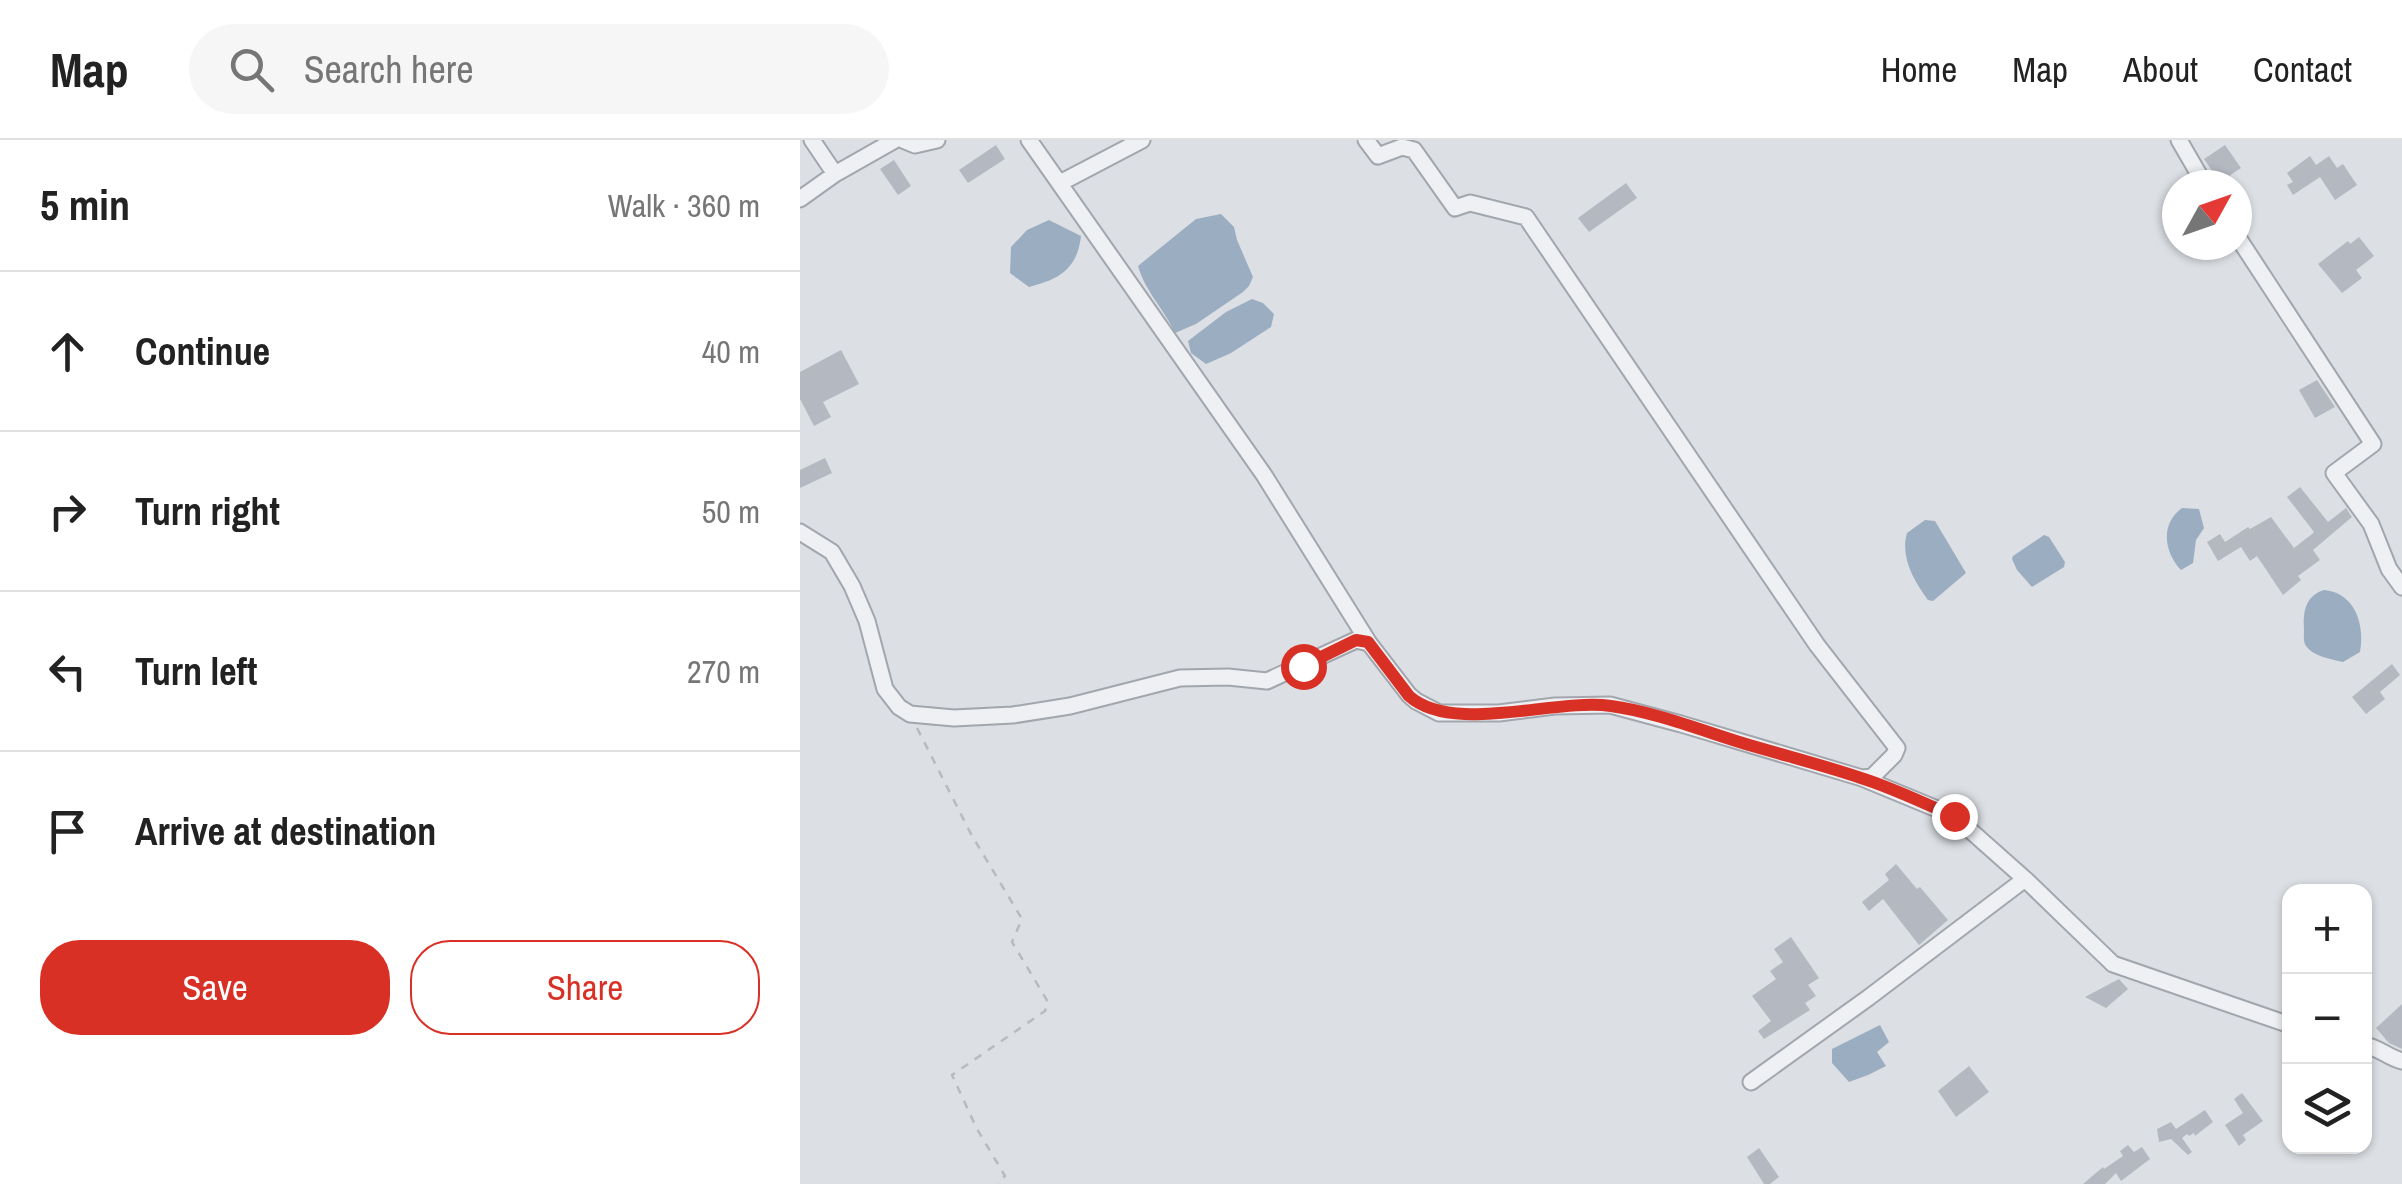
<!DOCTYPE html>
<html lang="en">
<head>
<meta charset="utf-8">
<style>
  :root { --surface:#fff; --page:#f6f6f6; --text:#222; --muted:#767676; --line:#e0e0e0; --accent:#d93025 }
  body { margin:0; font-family:"Archivo Narrow",sans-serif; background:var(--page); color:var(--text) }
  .controls { position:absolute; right:30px; bottom:30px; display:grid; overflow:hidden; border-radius:20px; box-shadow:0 2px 8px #0004 }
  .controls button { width:90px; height:90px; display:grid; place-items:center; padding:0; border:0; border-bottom:2px solid var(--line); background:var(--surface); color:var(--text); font:50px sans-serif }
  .compass { position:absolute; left:1362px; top:30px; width:90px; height:90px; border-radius:50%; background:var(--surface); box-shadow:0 2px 8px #0004; rotate:50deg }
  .stop { position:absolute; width:30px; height:30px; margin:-22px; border:8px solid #d93025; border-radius:50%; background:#fff }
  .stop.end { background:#d93025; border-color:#fff; box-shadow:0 2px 10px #0008 }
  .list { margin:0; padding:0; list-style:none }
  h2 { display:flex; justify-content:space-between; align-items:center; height:130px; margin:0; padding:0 40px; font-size:42px }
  h2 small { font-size:32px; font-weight:400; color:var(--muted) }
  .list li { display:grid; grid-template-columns:65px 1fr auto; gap:30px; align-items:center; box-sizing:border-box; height:160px; padding:0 40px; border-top:2px solid var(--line) }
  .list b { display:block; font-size:38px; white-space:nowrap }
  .list em { font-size:32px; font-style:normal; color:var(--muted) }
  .actions { display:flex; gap:20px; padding:30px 40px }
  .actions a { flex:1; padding:22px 0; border:2px solid var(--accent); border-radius:40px; text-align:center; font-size:35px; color:var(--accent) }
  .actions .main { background:var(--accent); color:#fff }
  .icon { flex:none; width:55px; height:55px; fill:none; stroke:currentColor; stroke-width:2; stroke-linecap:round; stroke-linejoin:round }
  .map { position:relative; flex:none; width:1602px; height:1044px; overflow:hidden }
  header { display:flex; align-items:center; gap:60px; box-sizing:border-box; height:140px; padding:0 50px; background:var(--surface); border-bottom:2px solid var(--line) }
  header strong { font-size:48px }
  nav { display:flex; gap:55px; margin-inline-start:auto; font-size:35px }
  .search { width:700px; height:90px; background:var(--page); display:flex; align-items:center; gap:25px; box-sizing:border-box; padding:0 35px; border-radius:55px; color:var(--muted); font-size:38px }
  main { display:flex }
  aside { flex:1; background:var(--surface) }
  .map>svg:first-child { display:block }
  .water { fill:#9badc1 }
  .building { fill:#b4b9c1 }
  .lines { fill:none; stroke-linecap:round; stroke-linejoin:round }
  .minor-casing { stroke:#a2a6ad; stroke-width:19 }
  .path { stroke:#b7babf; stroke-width:2.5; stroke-dasharray:8 8; stroke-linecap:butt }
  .minor { stroke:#eef0f3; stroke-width:15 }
  .route { stroke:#d93025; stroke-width:12 }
</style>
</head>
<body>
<header>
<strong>Map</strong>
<div class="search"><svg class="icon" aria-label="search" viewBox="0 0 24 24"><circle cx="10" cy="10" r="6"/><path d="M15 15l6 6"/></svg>Search here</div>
<nav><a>Home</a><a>Map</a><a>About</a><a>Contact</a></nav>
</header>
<main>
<aside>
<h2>5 min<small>Walk · 360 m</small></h2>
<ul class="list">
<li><svg class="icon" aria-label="ahead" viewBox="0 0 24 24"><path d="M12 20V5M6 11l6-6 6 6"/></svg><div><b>Continue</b></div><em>40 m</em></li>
<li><svg class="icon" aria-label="right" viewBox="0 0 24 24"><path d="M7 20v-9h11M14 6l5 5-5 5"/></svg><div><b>Turn right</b></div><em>50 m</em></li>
<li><svg class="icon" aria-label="left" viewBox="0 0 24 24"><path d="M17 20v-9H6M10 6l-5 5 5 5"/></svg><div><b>Turn left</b></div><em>270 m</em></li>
<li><svg class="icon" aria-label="arrive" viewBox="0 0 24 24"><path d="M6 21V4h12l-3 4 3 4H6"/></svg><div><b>Arrive at destination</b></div></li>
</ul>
<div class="actions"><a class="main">Save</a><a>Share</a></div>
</aside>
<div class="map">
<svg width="1602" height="1044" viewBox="0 0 1602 1044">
  <rect width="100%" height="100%" fill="#dcdfe4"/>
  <!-- water -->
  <path class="water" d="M421 74 434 87 437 100 453 137 449 146 443 152 396 184 375 193C364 169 345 151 338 126L396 79Z
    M249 80 281 96C277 129 260 139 229 147L210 133 211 107 227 90Z
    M452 159 463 163 474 174 471 187 431 213 406 224 391 213 388 201 426 172Z
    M1382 368 1399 369 1404 388 1396 400 1393 423 1381 430C1364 412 1360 384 1382 368Z
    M1125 380 1135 381 1166 433 1133 461 1128 460C1114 441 1100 417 1107 393Z
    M1244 395 1249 397 1265 422 1264 427 1232 447 1217 430 1212 419 1213 416Z
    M1524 450C1555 453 1565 484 1560 512L1543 522C1531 519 1514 517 1506 506 1503 502 1504 494 1504 490 1503 472 1505 456 1524 450Z
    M1080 885 1089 902 1077 912 1086 926 1068 935 1049 942 1032 923V909Z"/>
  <!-- building -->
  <path class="building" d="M196 5 205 19 168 43 159 30Z
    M1425 5 1441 28 1420 42 1404 19Z
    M1510 16 1516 25 1529 16 1537 28 1543 24 1557 45 1535 60 1520 37 1493 55 1487 45 1493 42 1487 33Z
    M94 20 111 46 98 55 80 29Z
    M826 43 837 58 789 92 778 78Z
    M1559 97 1574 116 1556 130 1562 138 1542 153 1518 124 1548 101 1550 104Z
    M41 210 59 244 23 262 31 277 14 286 0 259V232Z
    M1517 240 1535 267 1515 278 1499 250Z
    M25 318 32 333 0 348V330Z
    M1500 347 1528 382 1546 368 1552 377 1513 410 1520 420 1498 436 1501 440 1483 455 1457 416 1450 421 1441 407 1418 421 1407 402 1420 394 1425 402 1448 387 1450 389 1471 377 1494 408 1512 394 1514 392 1487 357Z
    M1592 524 1600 535 1580 552 1585 559 1566 574 1552 557Z
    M1096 724 1117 749 1120 747 1148 780 1119 805 1083 759 1069 771 1062 762 1089 740 1085 734Z
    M991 797 1019 838 1008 845 1016 856 1005 863 1010 870 964 899 958 891 971 881 952 856 976 839 970 831 983 822 974 809Z
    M1319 839 1328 849 1306 868 1285 857Z
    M1602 864V909L1589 903 1576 888Z
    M1169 926 1189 952 1156 977 1138 951Z
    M1442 953 1463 981 1443 995 1446 1000 1439 1006 1425 985 1443 973 1434 959Z
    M1405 970 1413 982 1395 996 1394 993 1389 996 1387 994 1382 998 1392 1012 1388 1015 1371 999 1359 1002 1357 989 1371 982 1376 989Z
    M1328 1005 1334 1012 1342 1007 1350 1019 1321 1041 1316 1033 1305 1044H1283L1303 1027 1304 1029 1323 1016 1320 1011Z
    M959 1008 979 1037 970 1044H964L947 1017Z"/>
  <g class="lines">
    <!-- minor casing -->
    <g class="minor-casing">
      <path id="minor" d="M12 0 35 34
        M103 0 115 5 137 0
        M229 0 464 335 569 503
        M566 0 578 16 602 7 614 10 655 68 670 63 726 77 1017 505 1097 608 1094 615 1072 637 1062 638
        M1379 0 1405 45
        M260 43 342 0
        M0 59 35 34 95 0
        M1437 96 1573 304 1534 333 1571 384 1589 429 1602 447
        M0 392 32 412 52 446 67 481 85 549 99 567 110 574 154 578 213 575 270 566 380 538 428 537 467 541 556 500 569 503 609 555 616 561 639 573H699L755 566 810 565 881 584 1062 638 1154 676 1225 739 1313 824 1490 885
        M1564 905C1578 907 1589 918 1602 921
        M951 942 1068 858 1225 739"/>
    </g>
    <!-- path -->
    <path class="path" d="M117 588 171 694 222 779 212 802 248 862 245 871 152 935 177 989 205 1036 198 1044"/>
    <!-- minor -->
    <use href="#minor" class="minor"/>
  </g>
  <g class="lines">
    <!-- route -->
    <path class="route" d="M503 526 556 500 568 502 609 556C653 595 754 558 811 566 850 571 898 589 936 601 978 614 1020 624 1061 638 1093 648 1123 663 1154 676"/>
  </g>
</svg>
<div class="controls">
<button>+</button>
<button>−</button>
<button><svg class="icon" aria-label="layers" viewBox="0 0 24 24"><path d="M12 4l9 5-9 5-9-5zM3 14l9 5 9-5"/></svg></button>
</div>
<svg class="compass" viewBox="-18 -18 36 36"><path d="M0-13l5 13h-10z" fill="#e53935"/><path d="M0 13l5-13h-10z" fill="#767676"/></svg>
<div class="stop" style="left:503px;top:526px"></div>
<div class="stop end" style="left:1154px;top:676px"></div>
</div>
</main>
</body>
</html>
